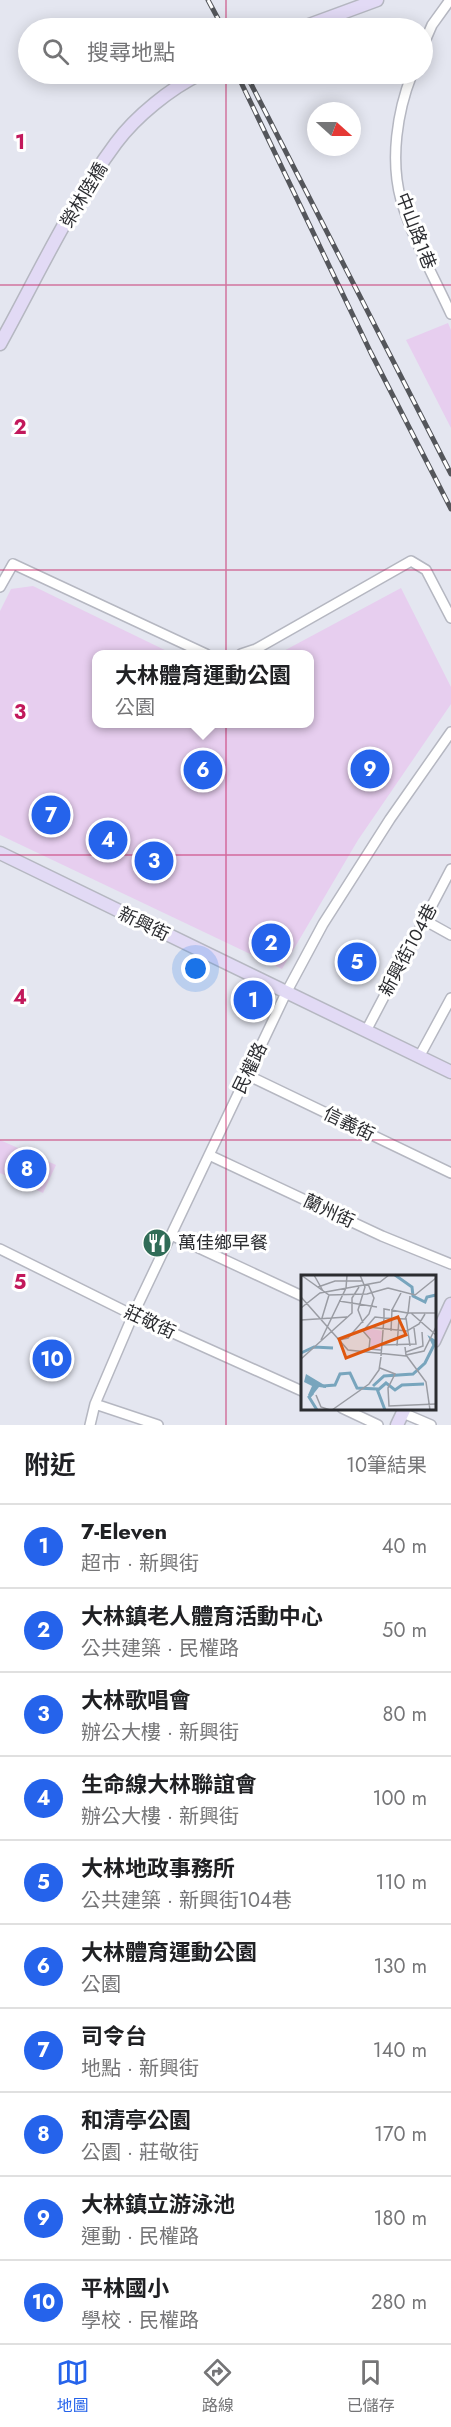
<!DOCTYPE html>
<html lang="zh-TW">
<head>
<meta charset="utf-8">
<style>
  :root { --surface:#fff; --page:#f2f2f2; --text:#202124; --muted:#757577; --line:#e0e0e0; --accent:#2563eb }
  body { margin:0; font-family:Jost,"Noto Sans TC",sans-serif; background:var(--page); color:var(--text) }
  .compass { position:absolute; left:307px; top:102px; width:54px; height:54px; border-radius:50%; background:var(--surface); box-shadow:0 3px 15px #0003; rotate:111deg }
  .you { position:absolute; left:196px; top:969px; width:21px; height:21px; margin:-15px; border:4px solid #fff; border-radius:50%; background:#1a73e8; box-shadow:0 0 0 9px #1a73e833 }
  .badge { display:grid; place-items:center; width:39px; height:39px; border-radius:50%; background:var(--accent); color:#fff; font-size:20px; font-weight:700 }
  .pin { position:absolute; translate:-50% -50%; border:3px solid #fff; box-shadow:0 2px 6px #0006 }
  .popup { position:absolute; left:92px; top:650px; width:222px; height:78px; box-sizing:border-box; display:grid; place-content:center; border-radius:12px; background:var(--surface); filter:drop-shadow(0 2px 4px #0005); font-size:20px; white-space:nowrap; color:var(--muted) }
  .popup b { font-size:22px; color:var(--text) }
  .popup::after { content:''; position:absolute; left:50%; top:100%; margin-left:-12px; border:12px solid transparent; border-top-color:var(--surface) }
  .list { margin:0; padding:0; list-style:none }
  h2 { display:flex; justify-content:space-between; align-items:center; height:78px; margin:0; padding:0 24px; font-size:26px }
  h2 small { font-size:20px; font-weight:400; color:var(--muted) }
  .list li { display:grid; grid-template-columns:39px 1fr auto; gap:18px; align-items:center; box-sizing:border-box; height:84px; padding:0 24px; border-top:2px solid var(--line) }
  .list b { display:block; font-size:22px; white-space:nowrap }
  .list p { margin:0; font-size:20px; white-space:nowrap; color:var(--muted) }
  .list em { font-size:20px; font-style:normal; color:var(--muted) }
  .icon { flex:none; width:33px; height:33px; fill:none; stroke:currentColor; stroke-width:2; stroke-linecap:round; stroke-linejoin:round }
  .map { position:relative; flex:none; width:451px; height:1425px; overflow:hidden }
  .search { position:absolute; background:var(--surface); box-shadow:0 3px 15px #0003; left:18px; right:18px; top:18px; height:66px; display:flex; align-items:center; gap:15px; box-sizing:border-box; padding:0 21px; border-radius:33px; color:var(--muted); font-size:22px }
  .sheet { height:918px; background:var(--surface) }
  nav { display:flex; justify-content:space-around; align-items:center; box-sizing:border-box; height:84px; border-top:2px solid var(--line); background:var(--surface); font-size:16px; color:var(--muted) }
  nav a { display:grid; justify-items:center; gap:3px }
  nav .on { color:var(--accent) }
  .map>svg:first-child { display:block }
  .green { fill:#e7ceef }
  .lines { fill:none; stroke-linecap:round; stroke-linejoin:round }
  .street-casing { stroke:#b5b7c1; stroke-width:12 }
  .secondary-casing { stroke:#b5b7c1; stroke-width:15 }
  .street { stroke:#fff; stroke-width:9 }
  .secondary { stroke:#e2daf5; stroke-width:12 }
  .rail-casing { stroke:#54565b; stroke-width:5 }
  .rail { stroke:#fff; stroke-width:3; stroke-dasharray:9; stroke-linecap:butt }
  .grid { fill:none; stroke:#c2185b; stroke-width:1.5; stroke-opacity:0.55 }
  .labels { text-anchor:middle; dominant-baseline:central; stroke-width:6; stroke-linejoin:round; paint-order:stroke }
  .street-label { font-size:18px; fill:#2b2c30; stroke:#fff }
  .poi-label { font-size:18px; fill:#2b2c30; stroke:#fff; text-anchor:start }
  .inset-river { fill:none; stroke:#78a5bd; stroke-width:3 }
  .inset-road { fill:none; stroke:#9a9ca3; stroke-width:1.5 }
  .view { fill:#df570e; fill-opacity:0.15; stroke:#df570e; stroke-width:3 }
  .inset-edge { fill:none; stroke:#2b2c30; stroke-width:3 }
  .grid-label { font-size:20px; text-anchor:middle; font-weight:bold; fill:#c2185b; stroke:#fff; stroke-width:6; stroke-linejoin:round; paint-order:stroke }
</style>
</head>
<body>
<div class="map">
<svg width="451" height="1425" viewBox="0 0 451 1425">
  <rect width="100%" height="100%" fill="#e4e6f0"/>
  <!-- green -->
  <path class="green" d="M448 323 451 330V428L406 340Z
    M33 586 173 654H97V724H310V654H278L401 588 451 687V704L358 840 282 969 0 835V611L11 589Z
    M0 1140 56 1165 43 1193 0 1173Z"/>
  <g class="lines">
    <!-- street casing -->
    <g class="street-casing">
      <path id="street" d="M422 48 432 25 450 0
        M412 74C397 112 390 160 401 200 413 240 434 277 451 314
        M0 587 13 564 206 654
        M241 654 256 649 411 561 426 570 451 618
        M424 920 451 935
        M366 1031 451 869
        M419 1057 451 998
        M247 1075 451 1173
        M209 1155 382 1236 451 1264
        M171 1235 302 1296
        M0 1249 133 1315 302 1391
        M95 1404 158 1425
        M342 1408 378 1425
        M403 1413 431 1425
        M90 1425 95 1404 133 1315 286 993 323 924 390 819 451 732"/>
    </g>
    <!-- secondary casing -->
    <g class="secondary-casing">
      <path id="secondary" d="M301 28 377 0
        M0 344C37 277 70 205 116 143 136 116 171 88 200 74
        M0 853 451 1072
        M434 1341 451 1304
        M397 1425 405 1408"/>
    </g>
    <!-- street -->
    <use href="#street" class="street"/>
    <!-- secondary -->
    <use href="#secondary" class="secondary"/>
    <!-- rail casing -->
    <g class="rail-casing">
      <path id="rail" d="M208 0 223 28
        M237 74 371 353 451 509
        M247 76 451 474"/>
    </g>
    <!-- rail -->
    <use href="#rail" class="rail"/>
  </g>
  <!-- grid -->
  <path class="grid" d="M226 0V28M226 74V1425M0 285H451M0 570H451M0 855H451M0 1140H451"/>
  <!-- icons -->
  <defs>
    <g id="restaurant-disc" transform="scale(1.5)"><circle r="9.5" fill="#306c57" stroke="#fff"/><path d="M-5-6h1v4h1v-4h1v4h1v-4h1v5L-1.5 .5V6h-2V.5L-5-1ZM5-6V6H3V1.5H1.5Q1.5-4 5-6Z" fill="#fff"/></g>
  </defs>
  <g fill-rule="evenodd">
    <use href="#restaurant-disc" x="157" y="1243"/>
  </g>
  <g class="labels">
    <!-- street labels -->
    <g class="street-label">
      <text transform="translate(84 195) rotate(-59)">榮林陸橋</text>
      <text transform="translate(416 231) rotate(69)">中山路1巷</text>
      <text transform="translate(144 924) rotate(26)">新興街</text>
      <text transform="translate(408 950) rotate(-62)">新興街104巷</text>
      <text transform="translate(250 1068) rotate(-64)">民權路</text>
      <text transform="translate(349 1124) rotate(26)">信義街</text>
      <text transform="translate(329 1211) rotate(25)">蘭州街</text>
      <text transform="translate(150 1322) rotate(25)">莊敬街</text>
    </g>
    <!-- poi labels -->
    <g class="poi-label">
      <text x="178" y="1243">萬佳鄉早餐</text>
    </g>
  </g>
  <!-- overview -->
  <g transform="translate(301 1275)">
    <rect width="135" height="135" fill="#e4e6f0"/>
    <path d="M67 53 81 56 79 75 69 73 70 63 63 57Z" fill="#e7ceef"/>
    <path d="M5 99 25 111V113L18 112 10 122 7 120 11 111 3 107Z" fill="#78a5bd"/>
    <path class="inset-river" d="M94 0 111 12 112 21 124 27 126 22 135 20M0 78 13 72 32 73M22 111 34 110 39 99 49 98 56 113 76 114 84 135M72 111 83 101 112 99 124 88 133 70 130 64 135 67M77 115 85 108 94 115 101 110 123 109M12 118 8 122 16 135"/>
    <path class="inset-road" d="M0 0 28 20 66 19 87 13M13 0 22 16M59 0 64 12 57 35 62 48M17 12 34 6H61M87 13 114 20 135 3M0 22 47 75 105 81M38 26 76 32M0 33 19 18 79 7 88 0M90 35 107 38 109 21M110 38 135 60M21 43 28 20M105 43 109 71M0 45 46 42M66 52 106 56 118 49 124 39M90 56 91 35 100 18M20 65 45 13 46 0M38 65 47 63 68 39 73 23 67 9M81 70 115 69 113 53M96 71 98 44M104 72 105 80 123 76 135 52M80 75 68 74 69 64 62 56 74 42 83 43V34L89 35M105 77 122 71 121 57M105 80 125 107 129 135M80 81 83 43 104 44 107 38H135M0 84 51 38V23L58 12M79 93 94 99 87 113 88 131 135 129M15 120 20 132 29 135M31 135 68 109 78 95 80 82"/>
    <path class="view" d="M97 42 105 60 45 83 38 64Z"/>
    <rect width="135" height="135" class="inset-edge"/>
  </g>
  <g class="grid-label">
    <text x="20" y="149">1</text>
    <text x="20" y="434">2</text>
    <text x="20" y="719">3</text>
    <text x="20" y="1004">4</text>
    <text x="20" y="1289">5</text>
  </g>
</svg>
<svg class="compass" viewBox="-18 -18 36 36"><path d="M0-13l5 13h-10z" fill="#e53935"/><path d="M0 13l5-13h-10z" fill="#757577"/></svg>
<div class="you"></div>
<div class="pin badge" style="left:253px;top:1000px">1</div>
<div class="pin badge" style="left:271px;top:943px">2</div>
<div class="pin badge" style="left:154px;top:861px">3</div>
<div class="pin badge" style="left:108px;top:840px">4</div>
<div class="pin badge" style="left:357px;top:962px">5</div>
<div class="pin badge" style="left:203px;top:770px">6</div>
<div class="popup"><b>大林體育運動公園</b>公園</div>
<div class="pin badge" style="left:51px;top:815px">7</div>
<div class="pin badge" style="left:27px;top:1169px">8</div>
<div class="pin badge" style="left:370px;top:769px">9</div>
<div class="pin badge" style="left:52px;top:1359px">10</div>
<div class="search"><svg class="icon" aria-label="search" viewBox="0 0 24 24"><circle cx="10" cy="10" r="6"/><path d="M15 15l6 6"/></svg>搜尋地點</div>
</div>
<section class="sheet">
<h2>附近<small>10筆結果</small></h2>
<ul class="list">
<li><span class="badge">1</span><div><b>7-Eleven</b><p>超市 · 新興街</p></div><em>40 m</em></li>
<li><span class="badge">2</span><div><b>大林鎮老人體育活動中心</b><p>公共建築 · 民權路</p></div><em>50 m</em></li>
<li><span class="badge">3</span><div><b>大林歌唱會</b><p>辦公大樓 · 新興街</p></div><em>80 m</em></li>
<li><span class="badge">4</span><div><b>生命線大林聯誼會</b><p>辦公大樓 · 新興街</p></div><em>100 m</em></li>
<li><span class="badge">5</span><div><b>大林地政事務所</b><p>公共建築 · 新興街104巷</p></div><em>110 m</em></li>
<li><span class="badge">6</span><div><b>大林體育運動公園</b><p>公園</p></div><em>130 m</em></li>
<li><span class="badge">7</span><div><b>司令台</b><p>地點 · 新興街</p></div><em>140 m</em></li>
<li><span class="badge">8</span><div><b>和清亭公園</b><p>公園 · 莊敬街</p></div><em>170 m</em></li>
<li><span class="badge">9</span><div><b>大林鎮立游泳池</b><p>運動 · 民權路</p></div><em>180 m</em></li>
<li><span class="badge">10</span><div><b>平林國小</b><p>學校 · 民權路</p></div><em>280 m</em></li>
</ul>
</section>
<nav>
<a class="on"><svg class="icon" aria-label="map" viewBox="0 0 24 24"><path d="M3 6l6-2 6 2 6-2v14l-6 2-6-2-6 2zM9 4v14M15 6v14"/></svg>地圖</a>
<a><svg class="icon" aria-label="directions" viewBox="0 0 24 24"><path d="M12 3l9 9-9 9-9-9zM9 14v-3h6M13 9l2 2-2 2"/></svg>路線</a>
<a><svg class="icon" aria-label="saved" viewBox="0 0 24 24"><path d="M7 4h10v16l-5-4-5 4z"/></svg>已儲存</a>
</nav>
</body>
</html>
